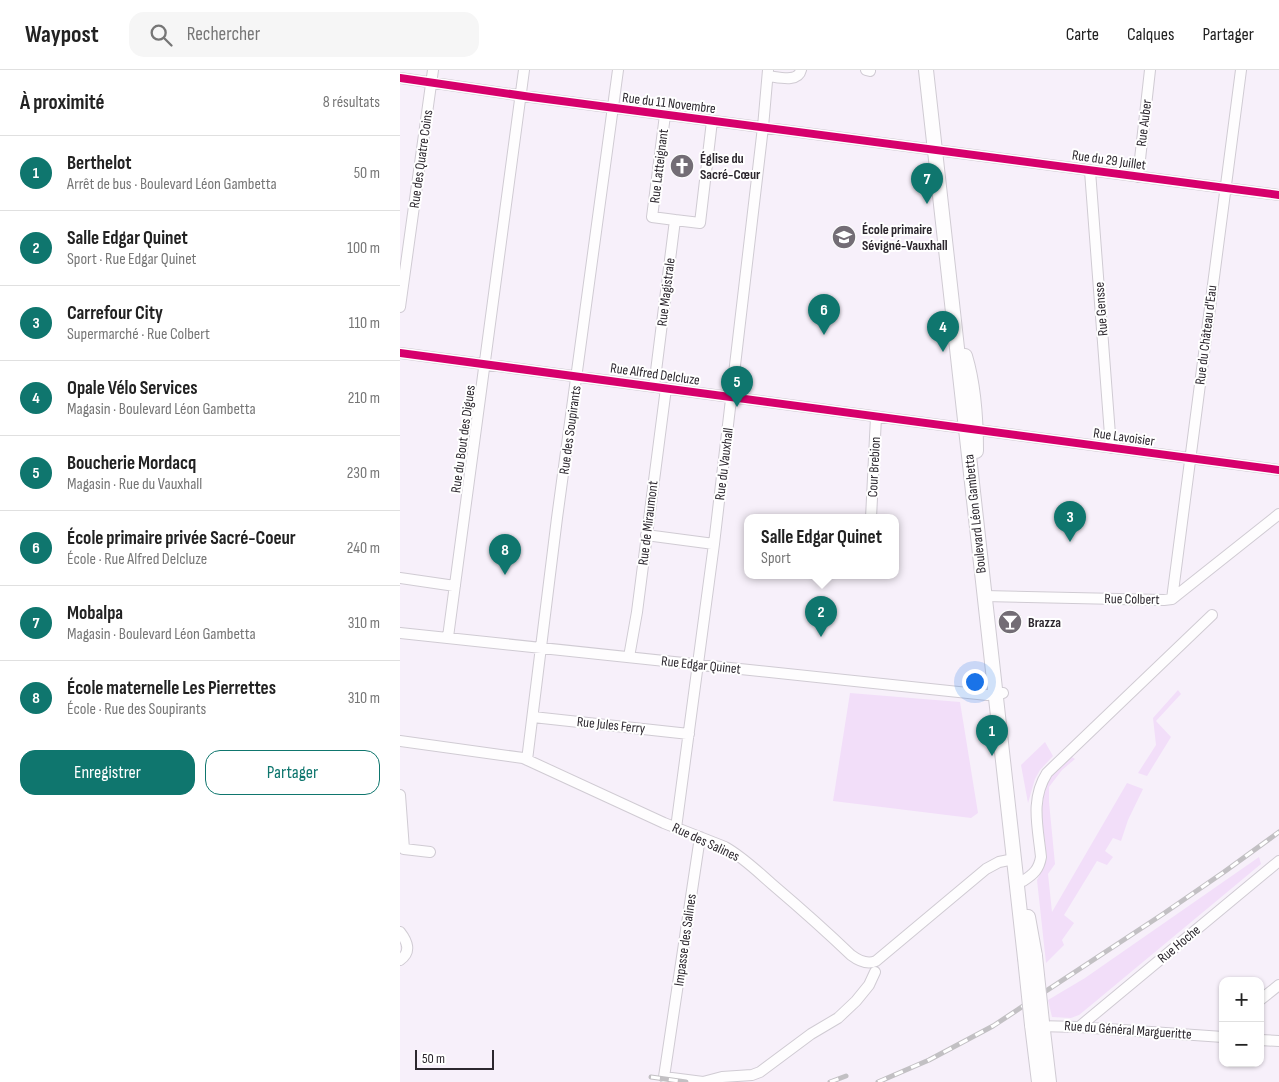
<!DOCTYPE html>
<html lang="fr">
<head>
<meta charset="utf-8">
<style>
  :root { --surface:#fff; --page:#f6f6f6; --text:#222; --muted:#767676; --line:#e0e0e0; --accent:#0f766e }
  body { margin:0; font-family:"Sofia Sans Condensed",sans-serif; background:var(--page); color:var(--text) }
  .controls { position:absolute; right:15px; bottom:15px; display:grid; overflow:hidden; border-radius:10px; box-shadow:0 1px 4px #0004 }
  .controls button { width:45px; height:45px; display:grid; place-items:center; padding:0; border:0; border-bottom:1px solid var(--line); background:var(--surface); color:var(--text); font:25px sans-serif }
  .scale { position:absolute; left:15px; bottom:12px; width:79px; box-sizing:border-box; padding-left:5px; border:2px solid #2c272e; border-top:0; font-size:14px; line-height:18px; white-space:nowrap; color:#2c272e; -webkit-text-stroke:4px #fff; paint-order:stroke }
  .you { position:absolute; left:574px; top:611px; width:18px; height:18px; margin:-12px; border:4px solid #fff; border-radius:50%; background:#1a73e8; box-shadow:0 0 0 8px #1a73e833 }
  .badge { display:grid; place-items:center; width:32px; height:32px; border-radius:50%; background:var(--accent); color:#fff; font-size:16px; font-weight:700 }
  .pin { position:absolute; translate:-50% -41px; filter:drop-shadow(0 1px 2px #0008) }
  .pin::after { content:''; position:absolute; top:26px; width:18px; height:15px; background:inherit; clip-path:polygon(0 0,100% 0,50% 100%) }
  .popup { position:absolute; left:344px; top:444px; width:155px; height:65px; box-sizing:border-box; display:grid; place-content:center; border-radius:10px; background:var(--surface); filter:drop-shadow(0 1px 4px #0005); font-size:16px; white-space:nowrap; color:var(--muted) }
  .popup b { font-size:19px; color:var(--text) }
  .popup::after { content:''; position:absolute; left:50%; top:100%; margin-left:-10px; border:10px solid transparent; border-top-color:var(--surface) }
  .list { margin:0; padding:0; list-style:none }
  h2 { display:flex; justify-content:space-between; align-items:center; height:65px; margin:0; padding:0 20px; font-size:21px }
  h2 small { font-size:16px; font-weight:400; color:var(--muted) }
  .list li { display:grid; grid-template-columns:32px 1fr auto; gap:15px; align-items:center; box-sizing:border-box; height:75px; padding:0 20px; border-top:1px solid var(--line) }
  .list b { display:block; font-size:19px; white-space:nowrap }
  .list p { margin:0; font-size:16px; white-space:nowrap; color:var(--muted) }
  .list em { font-size:16px; font-style:normal; color:var(--muted) }
  .actions { display:flex; gap:10px; padding:15px 20px }
  .actions a { flex:1; padding:11px 0; border:1px solid var(--accent); border-radius:15px; text-align:center; font-size:18px; color:var(--accent) }
  .actions .main { background:var(--accent); color:#fff }
  .icon { flex:none; width:28px; height:28px; fill:none; stroke:currentColor; stroke-width:2; stroke-linecap:round; stroke-linejoin:round }
  .map { position:relative; flex:none; width:879px; height:1012px; overflow:hidden }
  header { display:flex; align-items:center; gap:30px; box-sizing:border-box; height:70px; padding:0 25px; background:var(--surface); border-bottom:1px solid var(--line) }
  header strong { font-size:24px }
  nav { display:flex; gap:28px; margin-inline-start:auto; font-size:18px }
  .search { width:350px; height:45px; background:var(--page); display:flex; align-items:center; gap:12px; box-sizing:border-box; padding:0 18px; border-radius:15px; color:var(--muted); font-size:19px }
  main { display:flex }
  aside { flex:1; background:var(--surface) }
  .map>svg:first-child { display:block }
  .green { fill:#f2def9 }
  .lines { fill:none; stroke-linecap:round; stroke-linejoin:round }
  .minor-casing { stroke:#d0cbd3; stroke-width:12 }
  .major-casing { stroke:#d0cbd3; stroke-width:16 }
  .minor { stroke:#fefdfe; stroke-width:10 }
  .major { stroke:#fefdfe; stroke-width:14 }
  .rail-casing { stroke:#c2c0c3; stroke-width:5 }
  .rail { stroke:#fff; stroke-width:3; stroke-dasharray:9; stroke-linecap:butt }
  .major-bridge-casing { stroke:#d0cbd3; stroke-width:16; stroke-linecap:butt }
  .major-bridge { stroke:#fefdfe; stroke-width:14 }
  .cycleway-casing { stroke:#fff; stroke-width:11 }
  .cycleway { stroke:#d6006c; stroke-width:8 }
  .labels { text-anchor:middle; dominant-baseline:central; stroke-width:4; stroke-linejoin:round; paint-order:stroke }
  .street-label { font-size:14px; fill:#2c272e; stroke:#fff }
  .poi-label { font-size:14px; font-weight:bold; fill:#2c272e; stroke:#fff; text-anchor:start }
</style>
</head>
<body>
<header>
<strong>Waypost</strong>
<div class="search"><svg class="icon" aria-label="search" viewBox="0 0 24 24"><circle cx="10" cy="10" r="6"/><path d="M15 15l6 6"/></svg>Rechercher</div>
<nav><a>Carte</a><a>Calques</a><a>Partager</a></nav>
</header>
<main>
<aside>
<h2>À proximité<small>8 résultats</small></h2>
<ul class="list">
<li><span class="badge">1</span><div><b>Berthelot</b><p>Arrêt de bus · Boulevard Léon Gambetta</p></div><em>50 m</em></li>
<li><span class="badge">2</span><div><b>Salle Edgar Quinet</b><p>Sport · Rue Edgar Quinet</p></div><em>100 m</em></li>
<li><span class="badge">3</span><div><b>Carrefour City</b><p>Supermarché · Rue Colbert</p></div><em>110 m</em></li>
<li><span class="badge">4</span><div><b>Opale Vélo Services</b><p>Magasin · Boulevard Léon Gambetta</p></div><em>210 m</em></li>
<li><span class="badge">5</span><div><b>Boucherie Mordacq</b><p>Magasin · Rue du Vauxhall</p></div><em>230 m</em></li>
<li><span class="badge">6</span><div><b>École primaire privée Sacré-Coeur</b><p>École · Rue Alfred Delcluze</p></div><em>240 m</em></li>
<li><span class="badge">7</span><div><b>Mobalpa</b><p>Magasin · Boulevard Léon Gambetta</p></div><em>310 m</em></li>
<li><span class="badge">8</span><div><b>École maternelle Les Pierrettes</b><p>École · Rue des Soupirants</p></div><em>310 m</em></li>
</ul>
<div class="actions"><a class="main">Enregistrer</a><a>Partager</a></div>
</aside>
<div class="map">
<svg width="879" height="1012" viewBox="0 0 879 1012">
  <rect width="100%" height="100%" fill="#f7f0fa"/>
  <!-- green -->
  <path class="green" d="M778 620 781 624 756 651 771 667 747 706 738 703 756 675 753 648Z
    M450 623 560 632 578 743 571 748 433 731Z
    M645 672 653 686 640 700 635 709 628 733 621 695Z
    M672 687 675 689 662 700 649 717V732L655 794 648 804 652 842 727 713 743 719 728 750 721 771 713 768 705 781 713 787 707 795 697 791 664 845 674 853 662 870 664 875 646 893 637 810 641 802 647 788 640 733 649 707Z
    M859 787 861 794 690 936 679 945 671 948 652 947 648 930 685 908Z"/>
  <g class="lines">
    <!-- minor casing -->
    <g class="minor-casing">
      <path id="minor" d="M466 0 470 1
        M368 6C378 7 398 13 401 0
        M0 8 131 27 879 125
        M690 101 711 378
        M738 107 750 0
        M275 150 300 153 312 51
        M0 237 33 0
        M0 283 879 400
        M254 317 275 150 252 147 265 45
        M471 448 476 347
        M246 465 314 474
        M0 508 55 516
        M584 526 764 530 772 529 879 444
        M772 529 841 0
        M0 563 587 625 603 623
        M48 567 124 0
        M229 587 237 542 266 318
        M133 647 289 664
        M0 671 123 688 264 753 325 777C343 787 358 802 373 815 400 838 426 861 451 885 459 891 467 895 476 891L586 799 599 792 614 789
        M127 690 157 448 218 0
        M0 725 4 779 30 782
        M276 758 314 474 363 57 368 0
        M300 767 264 1007 303 1012 322 1007 352 1005 360 1002 411 964 438 948 456 931 469 915 475 902
        M623 811C634 804 639 799 641 787 638 757 630 730 647 703L812 545
        M0 862C7 871 12 882 0 890
        M860 930 879 915
        M637 956 679 957 823 967
        M679 957 879 791
        M860 970 879 971"/>
    </g>
    <!-- major casing -->
    <g class="major-casing">
      <path id="major" d="M526 0 625 888
        M565 286C574 316 576 350 576 381
        M628 847 635 886
        M642 952 649 1012
        M632 955 639 1012"/>
    </g>
    <!-- minor -->
    <use href="#minor" class="minor"/>
    <!-- major -->
    <use href="#major" class="major"/>
    <!-- rail casing -->
    <g class="rail-casing">
      <path id="rail" d="M251 1007 286 1012
        M430 1012 446 1006
        M478 1012 529 990 593 956 763 844 824 802 879 762"/>
    </g>
    <!-- rail -->
    <use href="#rail" class="rail"/>
    <!-- major-bridge casing -->
    <g class="major-bridge-casing">
      <path id="major-bridge" d="M635 886 642 952
        M625 888 632 955"/>
    </g>
    <!-- major-bridge -->
    <use href="#major-bridge" class="major-bridge"/>
    <!-- cycleway casing -->
    <g class="cycleway-casing">
      <path id="cycleway" d="M0 8 131 27 879 125
        M0 283 879 400"/>
    </g>
    <!-- cycleway -->
    <use href="#cycleway" class="cycleway"/>
  </g>
  <!-- icons -->
  <defs>
    <g id="church-disc" transform="scale(1.25)"><circle r="9.5" fill="#736d75" stroke="#fff"/><path d="M-1.2-6h2.4v3.5h3.3v2.4h-3.3V6h-2.4V-.1h-3.3v-2.4h3.3Z" fill="#fff"/></g>
    <g id="school-disc" transform="scale(1.25)"><circle r="9.5" fill="#736d75" stroke="#fff"/><path d="M0-5L7-2L0 1L-7-2ZM-4 1L0 2.5L4 1V4Q0 6-4 4Z" fill="#fff"/></g>
    <g id="bar-disc" transform="scale(1.25)"><circle r="9.5" fill="#736d75" stroke="#fff"/><path d="M-6-5H6L.8 .8V4.5H3.5V6h-7V4.5H-.8V.8Z" fill="#fff"/></g>
  </defs>
  <g fill-rule="evenodd">
    <use href="#church-disc" x="282" y="96"/>
    <use href="#school-disc" x="444" y="167"/>
    <use href="#bar-disc" x="610" y="552"/>
  </g>
  <g class="labels">
    <!-- street labels -->
    <g class="street-label">
      <text transform="translate(269 33) rotate(7)">Rue du 11 Novembre</text>
      <text transform="translate(744 53) rotate(-83)">Rue Auber</text>
      <text transform="translate(21 89) rotate(-82)">Rue des Quatre Coins</text>
      <text transform="translate(709 90) rotate(8)">Rue du 29 Juillet</text>
      <text transform="translate(259 96) rotate(-83)">Rue Latteignant</text>
      <text transform="translate(266 222) rotate(-83)">Rue Magistrale</text>
      <text transform="translate(701 239) rotate(-94)">Rue Gensse</text>
      <text transform="translate(806 265) rotate(-83)">Rue du Château d'Eau</text>
      <text transform="translate(255 304) rotate(8)">Rue Alfred Delcluze</text>
      <text transform="translate(170 360) rotate(-82)">Rue des Soupirants</text>
      <text transform="translate(724 367) rotate(8)">Rue Lavoisier</text>
      <text transform="translate(63 369) rotate(-82)">Rue du Bout des Digues</text>
      <text transform="translate(324 394) rotate(-83)">Rue du Vauxhall</text>
      <text transform="translate(474 397) rotate(-87)">Cour Brebion</text>
      <text transform="translate(575 444) rotate(-96)">Boulevard Léon Gambetta</text>
      <text transform="translate(248 453) rotate(-83)">Rue de Miraumont</text>
      <text transform="translate(732 529) rotate(1)">Rue Colbert</text>
      <text transform="translate(301 595) rotate(6)">Rue Edgar Quinet</text>
      <text transform="translate(211 655) rotate(6)">Rue Jules Ferry</text>
      <text transform="translate(306 772) rotate(25)">Rue des Salines</text>
      <text transform="translate(285 870) rotate(-82)">Impasse des Salines</text>
      <text transform="translate(779 874) rotate(-40)">Rue Hoche</text>
      <text transform="translate(728 960) rotate(4)">Rue du Général Margueritte</text>
    </g>
    <!-- poi labels -->
    <g class="poi-label">
      <text x="300" y="88">Église du<tspan x="300" dy="16">Sacré-Cœur</tspan></text>
      <text x="462" y="159">École primaire<tspan x="462" dy="16">Sévigné-Vauxhall</tspan></text>
      <text x="628" y="552">Brazza</text>
    </g>
  </g>
</svg>
<div class="controls">
<button>+</button>
<button>−</button>
</div>
<div class="scale">50 m</div>
<div class="you"></div>
<div class="pin badge" style="left:592px;top:686px">1</div>
<div class="pin badge" style="left:421px;top:567px">2</div>
<div class="popup"><b>Salle Edgar Quinet</b>Sport</div>
<div class="pin badge" style="left:670px;top:472px">3</div>
<div class="pin badge" style="left:543px;top:282px">4</div>
<div class="pin badge" style="left:337px;top:337px">5</div>
<div class="pin badge" style="left:424px;top:265px">6</div>
<div class="pin badge" style="left:527px;top:134px">7</div>
<div class="pin badge" style="left:105px;top:505px">8</div>
</div>
</main>
</body>
</html>
